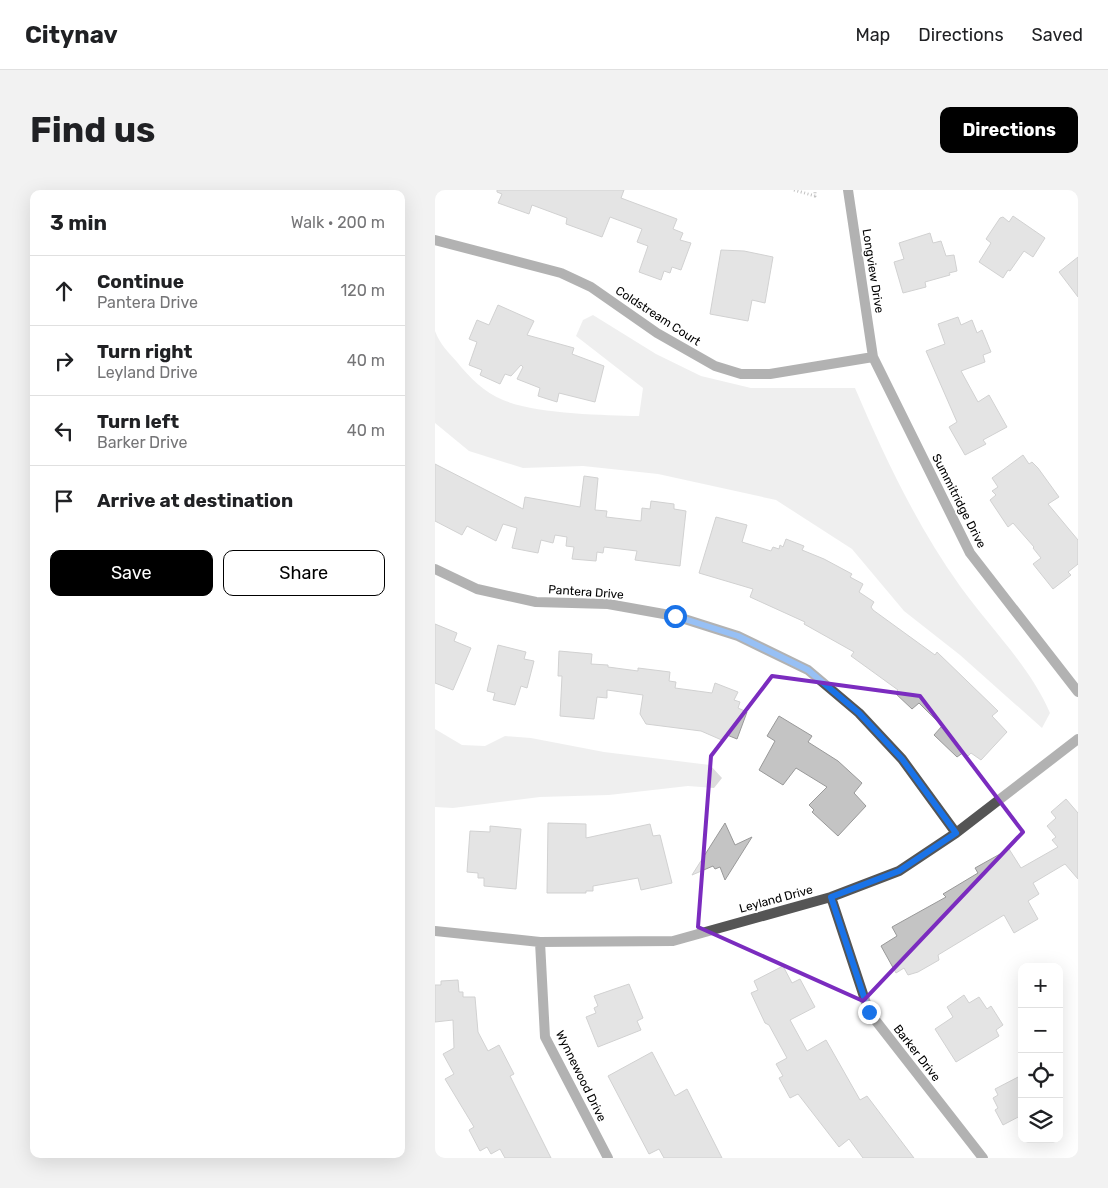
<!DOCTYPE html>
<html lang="en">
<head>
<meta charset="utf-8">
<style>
  :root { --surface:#fff; --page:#f2f2f2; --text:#202124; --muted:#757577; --line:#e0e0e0; --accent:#000 }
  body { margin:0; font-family:Rubik,sans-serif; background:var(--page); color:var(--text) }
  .controls { position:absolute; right:15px; bottom:15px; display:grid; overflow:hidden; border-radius:10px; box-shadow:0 5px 20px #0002 }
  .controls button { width:45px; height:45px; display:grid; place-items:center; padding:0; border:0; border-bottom:1px solid var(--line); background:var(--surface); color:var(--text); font:25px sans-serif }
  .stop { position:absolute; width:15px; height:15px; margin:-11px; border:4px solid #1a73e8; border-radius:50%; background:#fff }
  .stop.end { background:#1a73e8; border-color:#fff; box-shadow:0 1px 5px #0008 }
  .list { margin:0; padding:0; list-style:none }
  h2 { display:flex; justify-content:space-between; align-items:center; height:65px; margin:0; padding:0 20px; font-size:21px }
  h2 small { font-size:16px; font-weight:400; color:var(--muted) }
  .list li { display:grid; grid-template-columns:32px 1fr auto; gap:15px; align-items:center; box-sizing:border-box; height:70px; padding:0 20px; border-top:1px solid var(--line) }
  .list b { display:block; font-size:19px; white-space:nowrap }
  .list p { margin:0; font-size:16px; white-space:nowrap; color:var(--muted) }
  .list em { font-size:16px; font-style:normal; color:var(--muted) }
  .actions { display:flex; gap:10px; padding:15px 20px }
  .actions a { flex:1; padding:11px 0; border:1px solid var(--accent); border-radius:10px; text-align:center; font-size:18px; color:var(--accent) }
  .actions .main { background:var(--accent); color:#fff }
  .icon { flex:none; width:28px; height:28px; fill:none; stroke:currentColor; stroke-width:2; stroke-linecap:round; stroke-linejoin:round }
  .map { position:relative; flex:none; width:643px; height:968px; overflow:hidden; border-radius:10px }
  header { display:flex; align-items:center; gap:30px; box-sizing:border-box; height:70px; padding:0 25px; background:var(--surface); border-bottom:1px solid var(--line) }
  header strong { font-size:24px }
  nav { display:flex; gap:28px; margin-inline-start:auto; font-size:18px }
  .intro { display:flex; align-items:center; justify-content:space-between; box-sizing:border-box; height:120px; padding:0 30px }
  h1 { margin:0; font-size:35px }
  .button { padding:12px 22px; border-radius:10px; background:var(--accent); color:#fff; font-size:18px; font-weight:700 }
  main { display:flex; gap:30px; padding:0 30px }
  aside { flex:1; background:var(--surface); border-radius:10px; box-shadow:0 5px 20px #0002 }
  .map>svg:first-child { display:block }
  .green { fill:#dcdcdc }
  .building { fill:#c4c4c4; stroke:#999 }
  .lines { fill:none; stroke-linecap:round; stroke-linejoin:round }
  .path { stroke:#777; stroke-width:3; stroke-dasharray:1 2.5; stroke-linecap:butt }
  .minor { stroke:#555; stroke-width:10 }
  .route { stroke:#1a73e8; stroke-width:6 }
  .marked { fill:none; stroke:#7b2cbf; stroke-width:4; stroke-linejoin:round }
  .labels { text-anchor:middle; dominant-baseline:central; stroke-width:4; stroke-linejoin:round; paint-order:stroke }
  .street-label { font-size:12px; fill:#000; stroke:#fff }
</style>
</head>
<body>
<header>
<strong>Citynav</strong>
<nav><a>Map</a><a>Directions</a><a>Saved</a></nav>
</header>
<div class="intro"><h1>Find us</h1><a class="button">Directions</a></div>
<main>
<aside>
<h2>3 min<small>Walk · 200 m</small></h2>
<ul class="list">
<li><svg class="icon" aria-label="ahead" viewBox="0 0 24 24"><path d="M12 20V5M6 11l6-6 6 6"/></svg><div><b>Continue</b><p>Pantera Drive</p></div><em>120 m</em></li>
<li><svg class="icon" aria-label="right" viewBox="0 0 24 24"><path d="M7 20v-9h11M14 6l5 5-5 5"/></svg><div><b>Turn right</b><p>Leyland Drive</p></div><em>40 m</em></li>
<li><svg class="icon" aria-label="left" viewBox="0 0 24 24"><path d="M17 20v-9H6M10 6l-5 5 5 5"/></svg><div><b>Turn left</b><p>Barker Drive</p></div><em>40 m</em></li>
<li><svg class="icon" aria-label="arrive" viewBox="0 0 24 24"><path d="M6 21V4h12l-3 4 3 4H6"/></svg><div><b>Arrive at destination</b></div></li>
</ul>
<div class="actions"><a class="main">Save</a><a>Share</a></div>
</aside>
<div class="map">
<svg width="643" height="968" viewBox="0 0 643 968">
  <rect width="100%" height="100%" fill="#fff"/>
  <!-- green -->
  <path class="green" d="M158 125 221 164 266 186 316 198H420C449 266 482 336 525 396 555 438 595 476 615 523L607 538 525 465 469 421 417 359 341 310 223 284 148 276 88 278 34 261 0 233V141C5 154 13 162 22 172 35 188 49 202 68 210 101 224 168 225 204 226L208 198 141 146 148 130Z
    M0 539 27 555 50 556 70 546 96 548 169 562 275 575 287 588 279 598 253 596 174 605 105 607 18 618 0 617Z"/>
  <!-- building -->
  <path class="building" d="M62 0H189L186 8 242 29 238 39 248 43 245 50 256 53 246 80 237 77 235 83 229 81 226 90 204 82 213 56 202 52 207 39 175 27 167 47 131 34 132 28 97 15 94 24 63 13 67 4 62 2Z
    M578 26 610 48 598 67 589 61 575 81 573 80 568 88 544 72 556 53 551 49 565 28 568 27 574 32Z
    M495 43 498 53 506 51 511 66 519 65 522 81 514 83 515 85 490 92 491 97 468 103 459 72 469 69 464 53Z
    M286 60 309 61 338 67 330 113 317 110 313 131 275 124Z
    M643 67V107L624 82Z
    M63 115 99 131 92 145 139 158 137 164 169 176 160 212 124 203 122 212 103 206 105 198 82 189 88 177 86 175 76 186 70 184 65 194 45 185 47 180 34 175 42 152 34 149 42 130 54 135Z
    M523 127 526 135 537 130 542 143 547 140 556 162 548 165 550 172 526 181 543 212 554 205 572 237 548 250 551 254 530 265 514 237 522 232 491 161 510 154 503 134Z
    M588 265 594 274 597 272 603 278 624 307 613 314 643 350V374L633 382 636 385 618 399 598 374 606 368 598 358 599 357 578 333 573 337 555 310 561 305 557 301 563 297 557 288Z
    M0 274 88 319 90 307 145 317 149 286 163 288 160 320 172 321 171 327 206 331 207 318 215 319 216 311 239 314V319L251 321 245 376 200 370 202 361 169 357 168 363 162 362 161 371 137 369 139 357 131 356 132 347 120 345 118 353 106 350 103 363 77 358 82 338 68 334 61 351 32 336 27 345 0 331Z
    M281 327 312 335 307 352 336 361 338 357 344 359 345 355 348 357 351 349 369 356 367 360 389 369 417 384 415 387 428 394 424 402 439 412 436 417 438 420 500 465 502 462 563 521 557 526 572 542 546 570 536 563 533 566 529 562 522 567 499 545 507 536 484 513 477 519 460 503 463 500 416 466 419 462 369 434 370 432 315 407 318 399 264 383Z
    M0 434 22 443 19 451 36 458 18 500 0 493Z
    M63 455 91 462 89 469 99 471 92 498 86 496 80 515 58 510 60 503 52 501Z
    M124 461 157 464 156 474 173 475V477L203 481V478L235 482 234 491 241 492 240 498 277 503 280 493 303 502 299 510 305 512 303 518 312 522 302 549 292 545 289 551 266 541 211 534 205 524 208 505 172 500V508L162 507 159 529 125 526 127 486H123Z
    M344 526 377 546 373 552 403 571 427 593 419 603 431 616 403 646 377 622 379 620 374 615 392 597 361 578 348 595 324 580 340 551 332 546Z
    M631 609 643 623V689L630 674 598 693 604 704 593 711 603 729 579 743 569 725 503 765 504 770 483 782 473 785 469 778 461 783 446 756 462 746 457 737 511 707 508 704 543 683 540 678 574 659 586 678 623 657 617 650 621 647 612 636 621 628 616 622Z
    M113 633 151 634V648L215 634 218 646 225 645 237 693 206 700 203 688 158 696V701H151V703H112Z
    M290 633 300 655 317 647 290 690 285 677 280 679 278 676 257 685Z
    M55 636 86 639 81 699 49 696V688H43V683L32 682 35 641 55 642Z
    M348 776 357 793 365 789 380 817 355 830 372 861 391 850 425 910 432 906 479 968H428L414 949 404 957 363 904 355 908 344 888 348 886 341 874 352 868 334 835 330 833 316 803 323 800 319 791Z
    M23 790 24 802H28V807H40L43 842 53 861 64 855 79 884 75 886 116 968H70L65 959 56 964 52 957 45 961 34 940 39 937 10 889 19 884 8 864 19 858 18 830 0 832V795H6V791Z
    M194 794 208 828 202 831 206 840 163 857 151 827 161 823 159 818 163 816 159 806Z
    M529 805 534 813 544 807 552 819 556 816 568 835 561 840 564 846 521 872 500 839 518 827 512 817Z
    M217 862 240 906 252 899 287 968H229L224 959 214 964 173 886Z
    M587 885V925L568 935 560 920 563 918 558 908 563 905 560 899Z"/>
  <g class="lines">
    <!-- path -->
    <path class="path" d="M359 0 380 6V0"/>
    <!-- minor -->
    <path class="minor" d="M413 0 438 167 535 363 643 502
      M0 50 126 83 156 97 222 143 280 176 306 184H335L438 167
      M0 379 42 399 101 412 173 414 240 426 303 446 373 480 424 523 467 569 521 643
      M396 707 434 822 548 968
      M0 741 105 752 238 751 396 707 464 681 521 643 643 549
      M105 752 110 847 173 968"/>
  </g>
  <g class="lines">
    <!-- route -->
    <path class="route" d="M240 426 303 446 373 480 424 523 467 569 521 643 464 681 396 707 434 822"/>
  </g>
  <!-- marked area -->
  <path d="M0 0H643V968H0ZM337 486 485 506 588 642 428 811 263 737 276 566Z" fill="#fff" fill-opacity=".55" fill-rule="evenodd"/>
  <path class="marked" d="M337 486 485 506 588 642 428 811 263 737 276 566Z"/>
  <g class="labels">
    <!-- street labels -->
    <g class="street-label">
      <text transform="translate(438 81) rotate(81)">Longview Drive</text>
      <text transform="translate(223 126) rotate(33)">Coldstream Court</text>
      <text transform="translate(524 311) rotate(63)">Summitridge Drive</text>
      <text transform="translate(151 402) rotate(4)">Pantera Drive</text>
      <text transform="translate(341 709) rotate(-15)">Leyland Drive</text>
      <text transform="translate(482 863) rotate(52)">Barker Drive</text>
      <text transform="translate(146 886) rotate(64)">Wynnewood Drive</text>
    </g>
  </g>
</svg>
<div class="controls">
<button>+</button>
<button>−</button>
<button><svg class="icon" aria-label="locate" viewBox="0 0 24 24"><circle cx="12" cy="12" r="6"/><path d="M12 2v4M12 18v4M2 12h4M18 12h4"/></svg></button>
<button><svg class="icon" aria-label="layers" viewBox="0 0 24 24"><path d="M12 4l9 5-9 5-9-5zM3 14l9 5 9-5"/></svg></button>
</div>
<div class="stop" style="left:240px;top:426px"></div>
<div class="stop end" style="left:434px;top:822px"></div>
</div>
</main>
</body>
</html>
